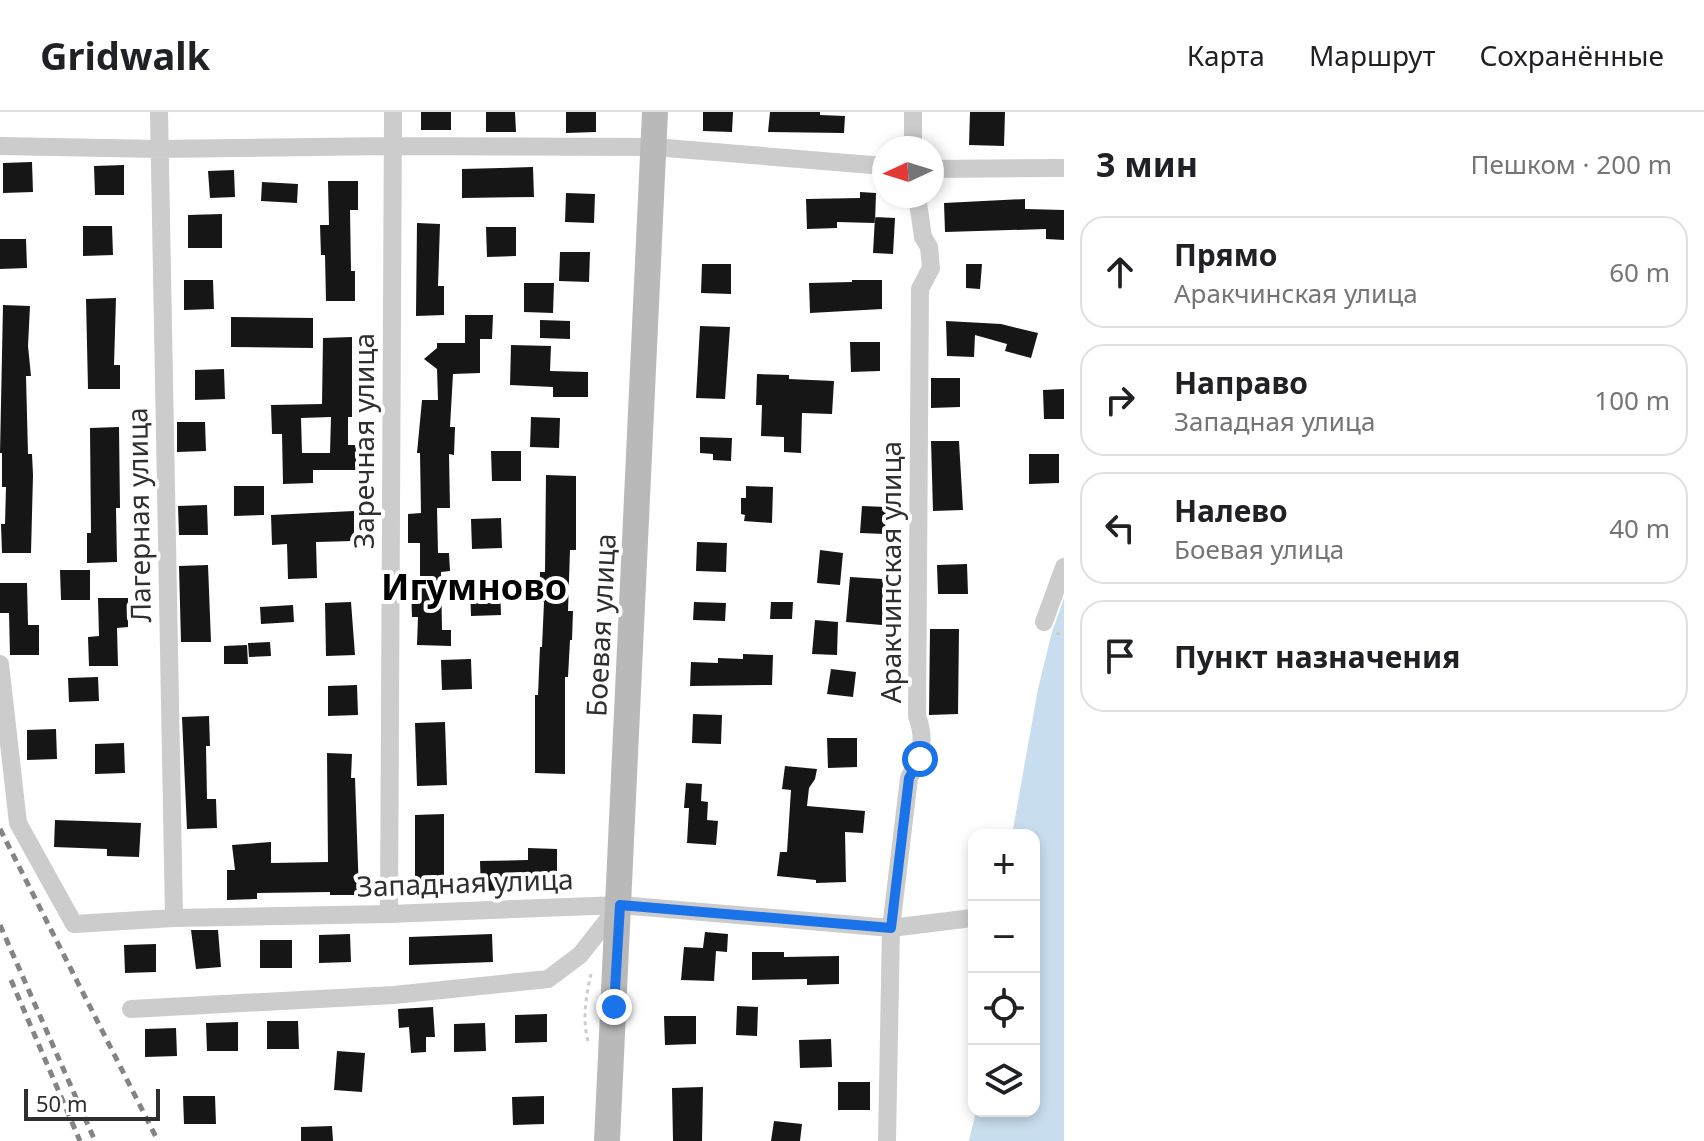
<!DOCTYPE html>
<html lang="ru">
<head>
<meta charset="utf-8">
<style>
  :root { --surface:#fff; --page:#f2f2f2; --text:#202124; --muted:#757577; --line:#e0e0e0 }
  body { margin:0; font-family:"Noto Sans",sans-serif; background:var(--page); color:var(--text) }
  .controls { position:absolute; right:24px; bottom:24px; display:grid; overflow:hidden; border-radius:16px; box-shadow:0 4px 12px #0003 }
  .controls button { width:72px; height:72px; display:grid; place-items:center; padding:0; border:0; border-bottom:2px solid var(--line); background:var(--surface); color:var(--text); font:40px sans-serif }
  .compass { position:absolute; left:872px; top:24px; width:72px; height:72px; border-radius:50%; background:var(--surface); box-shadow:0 4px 12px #0003; rotate:266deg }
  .scale { position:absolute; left:24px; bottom:20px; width:136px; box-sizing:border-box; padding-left:8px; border:4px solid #2f2f2f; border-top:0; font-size:22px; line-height:28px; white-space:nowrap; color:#2f2f2f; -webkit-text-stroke:6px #fff; paint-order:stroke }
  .stop { position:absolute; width:24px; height:24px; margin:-18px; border:6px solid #1a73e8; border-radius:50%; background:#fff }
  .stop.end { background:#1a73e8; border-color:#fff; box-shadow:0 2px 8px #0008 }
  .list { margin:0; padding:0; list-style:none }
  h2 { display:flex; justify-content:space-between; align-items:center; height:104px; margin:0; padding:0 32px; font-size:34px }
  h2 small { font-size:26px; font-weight:400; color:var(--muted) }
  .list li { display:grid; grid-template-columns:52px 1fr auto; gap:24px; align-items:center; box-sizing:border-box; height:112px; margin:0 16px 16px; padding:0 16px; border:2px solid var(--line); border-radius:24px }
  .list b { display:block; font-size:30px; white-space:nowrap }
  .list p { margin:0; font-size:26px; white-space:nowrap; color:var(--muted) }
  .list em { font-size:26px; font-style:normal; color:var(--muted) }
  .icon { flex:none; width:44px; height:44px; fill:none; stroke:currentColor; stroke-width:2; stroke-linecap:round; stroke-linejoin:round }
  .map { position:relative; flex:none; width:1064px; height:1029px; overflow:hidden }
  header { display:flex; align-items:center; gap:48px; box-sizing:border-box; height:112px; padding:0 40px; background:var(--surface); border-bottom:2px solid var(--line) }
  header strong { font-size:38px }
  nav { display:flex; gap:44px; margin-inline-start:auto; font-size:28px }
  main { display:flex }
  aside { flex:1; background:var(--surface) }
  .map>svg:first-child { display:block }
  .water { fill:#c8ddee }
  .building { fill:#161616; fill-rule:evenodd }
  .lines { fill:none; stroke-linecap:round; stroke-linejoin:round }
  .path { stroke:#ccc; stroke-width:3; stroke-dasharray:4 4; stroke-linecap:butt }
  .street { stroke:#ccc; stroke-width:18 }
  .secondary { stroke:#b9b9b9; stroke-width:26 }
  .rail { stroke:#848484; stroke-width:5; stroke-dasharray:8 6; stroke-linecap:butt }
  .route { stroke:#1a73e8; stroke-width:10 }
  .labels { text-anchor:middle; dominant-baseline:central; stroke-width:8; stroke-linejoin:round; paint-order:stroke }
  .street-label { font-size:28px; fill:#2f2f2f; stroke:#fff }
  .district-label { font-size:36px; font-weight:bold; fill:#000; stroke:#fff }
</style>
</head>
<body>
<header>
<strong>Gridwalk</strong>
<nav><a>Карта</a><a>Маршрут</a><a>Сохранённые</a></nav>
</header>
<main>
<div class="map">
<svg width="1064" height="1029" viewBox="0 0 1064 1029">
  <rect width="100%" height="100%" fill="#fff"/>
  <!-- water -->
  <path class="water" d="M1064 486V1029H969L976 999H1034V723H1012L1038 577 1052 520Z"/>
  <!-- building -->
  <path class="building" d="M421 0H451V18H421Z
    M486 0H515L516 20H486Z
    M566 0H596V20L566 21Z
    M703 0H733L732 20 703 19Z
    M770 0H820V3L845 4 844 21 768 20Z
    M970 0H1005L1004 34 969 33Z
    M32 50 33 80 3 81V51Z
    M124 53V83H95L94 54Z
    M533 55 534 85 462 86V57Z
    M234 58 235 85 210 86 208 59Z
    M328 69H358V98H350L351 159H355V189H326L325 143H321L320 113H329Z
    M262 70 298 72 297 91 261 89Z
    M860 80 876 81 875 111 837 110V116L807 117 806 87 860 86Z
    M566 81 595 82 594 111 565 110Z
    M1025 87V97L1064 98V128L1046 127V117L945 120 944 91Z
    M222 102V136H188V103Z
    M875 105 895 106 893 142 873 141Z
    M417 111 440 112 438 174H444V203L416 204Z
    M83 114H112L113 143 83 144Z
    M486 115H516V144L487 145Z
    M0 127H26L27 156 0 157Z
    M560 140H590L589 170 559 169Z
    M702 152H731V182L701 181Z
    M966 152H982L980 177 966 176Z
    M184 168H213L214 197 184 198Z
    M852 168H882V197L810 201 809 171 852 170Z
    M524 171H554L553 201 524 200Z
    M116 186 114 253H120V277H88L86 187Z
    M3 193 30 194 28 234 31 264H26L28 342H32L33 363 31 441H2L1 412H5L6 375H2V341H0Z
    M465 203H493L492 227H480V261L453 262 450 315H455L454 343 449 342 450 396H437L438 441H449L450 459 441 460 442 518H451V534L417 533 418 505H412L411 475H420V431H408V402L421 401 420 341H417L422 288H438L437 257 424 247 437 236V231H465Z
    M231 205 313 206V236L231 235Z
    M540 208 570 209V227L540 226Z
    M946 209 1001 212 1038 221 1031 246 1005 239 1007 232 975 223 974 245 947 244Z
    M700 214 730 215 725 287 696 286Z
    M352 225V305H348V333H356V358H313V371L283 372 282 322H272L271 293 322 292 323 226ZM331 305 330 341H302L301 306Z
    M850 230H880V259L851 260Z
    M511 233 551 234 550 259 588 260V285H553V275L510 273Z
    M224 257 225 287 195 288V258Z
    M757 262 789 263V267L834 269 832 302 802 301 801 341 784 340V325L761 324 762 293H756Z
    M931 266H960V295L931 296Z
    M1064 277V307H1044L1043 278Z
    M531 305 560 306 559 336 530 335Z
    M177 310H205L206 339 177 340Z
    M119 315 120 396H116L117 450 87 451V421H91L90 316Z
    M700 325 732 326 731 349 713 348V342L700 341Z
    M931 329H959L963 398 933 399Z
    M491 339H521V369H492Z
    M1029 342H1059V371L1029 372Z
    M546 363 576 364V438H570L568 499H573L572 528H570L568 565H565V662L535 661V583H538L540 535H542L544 490 539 489 540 460H545Z
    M234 374H264V403L234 404Z
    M746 374 773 375 772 411 744 409 745 403 741 402V386H746Z
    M207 393 208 423H179L178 394Z
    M862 394 886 395 885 422 860 421Z
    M354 399V429L316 430 317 466 288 467 287 432 272 433 271 403Z
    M501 406 502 436 472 437 471 407Z
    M697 430 727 431 726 460 696 459Z
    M820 438 843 441 840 473 817 471Z
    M967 452 968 482H938L937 453Z
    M208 453 211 530H181L179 454Z
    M60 458H90V488H61Z
    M850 465 883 467 882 513 846 510Z
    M0 471H27L28 513H39V543H10L9 501H0Z
    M500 473 501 503 471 504 470 474Z
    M98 486H128V515L117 516 118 554H89L88 525 99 524Z
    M351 490 355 543 326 544 325 491Z
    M694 490 726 491 725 509 693 508Z
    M771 490H793L792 507H770Z
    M293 493 294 510 261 512 260 495Z
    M815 508 838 510 837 543 812 542Z
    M930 517H959L958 602 929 603Z
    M270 530 271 544 249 545 248 531Z
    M247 533 248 552H224V534Z
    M743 542 773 543 772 573 690 574 691 550 718 551V546L743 547Z
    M471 547 472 577 442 578 441 548Z
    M831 557 856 560 853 585 827 582Z
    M98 565 99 589 69 590 68 566Z
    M357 573 358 603 328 604V574Z
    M693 602 722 603 721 632 692 631Z
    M209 604 210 634H206L207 687H216L217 716 187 717 182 605Z
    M445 610 447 673 417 674 415 611Z
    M56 617 57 647 27 648V618Z
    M827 626H857V655L828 656Z
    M124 631 125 661 95 662V632Z
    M327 641 352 642 351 666H355L359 783H330V780L257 781V787L227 788V758H235L232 733 271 730V751L328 750Z
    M785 654 817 657 815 667 809 676 807 694 865 699 863 721 845 720 846 770 816 771V768L777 764 780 740H787L791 678 782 677Z
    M686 671 702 672 701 689 708 690 707 708 718 709 716 733 687 731 689 696H684Z
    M444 702V781H415V703Z
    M55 708 141 711 139 745 107 744V737L54 735Z
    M528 736 557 737V767L511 765V778L481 779 480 749 528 748Z
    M191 818H218L221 855 196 857Z
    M705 820 728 822 727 840 716 839 714 869 681 868 684 835 703 836Z
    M350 822 351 850 319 851V823Z
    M492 822 493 850 409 853V825Z
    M260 828H292V856H260Z
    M156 832V860L125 861 124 833Z
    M752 840H784V845L839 844V872L807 873V867L752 868Z
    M737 894 758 895 757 924 736 923Z
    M433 895 435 925H426V940L411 941 409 915 399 916 398 897Z
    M547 902V930L515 931V903Z
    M664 904H696V932L665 933Z
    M267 909H298L299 937H267Z
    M238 910V939H207L206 911Z
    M485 911 486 939 454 940V912Z
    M176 916 177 944 145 945V917Z
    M831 927 832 955 800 956 799 928Z
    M337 939 365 941 362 980 334 978Z
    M838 970H870V998H838Z
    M703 975 702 1029H673L672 976Z
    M183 984H215L216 1012H184Z
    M544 984V1012L513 1013 512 985Z
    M774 1009 802 1012 800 1029H771Z
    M332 1014 333 1029H301V1015Z"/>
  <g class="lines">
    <!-- path -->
    <path class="path" d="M1056 521 1064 523
      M588 929C582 908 586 884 591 862"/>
    <!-- street -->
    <path class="street" d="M159 0 174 806
      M0 34 159 37 393 34 654 35 884 54
      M913 36V0
      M932 57 1064 56
      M1044 510 1064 455
      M0 552 18 711 74 812 174 806 389 802 620 793 891 816 972 806
      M389 802 393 0
      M131 897 394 883 548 867 580 843 618 795
      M887 1029 891 816 909 666C921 645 926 628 917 604L920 177 931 156 929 135 923 125 917 84"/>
    <!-- secondary -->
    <path class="secondary" d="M607 1029 655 0"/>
    <!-- rail -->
    <path class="rail" d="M0 717 158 1029
      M0 813 95 1029
      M11 868 80 1029"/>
  </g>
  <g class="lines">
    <!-- route -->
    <path class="route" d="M614 895 620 793 891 816 909 666 920 647"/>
  </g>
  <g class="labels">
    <!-- street labels -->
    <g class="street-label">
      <text transform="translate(363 329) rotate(-90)">Заречная улица</text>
      <text transform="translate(138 403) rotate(-91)">Лагерная улица</text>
      <text transform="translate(890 460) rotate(-90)">Аракчинская улица</text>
      <text transform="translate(600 513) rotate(-87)">Боевая улица</text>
      <text transform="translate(465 770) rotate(-2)">Западная улица</text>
    </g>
    <!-- district labels -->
    <g class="district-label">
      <text x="474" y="474">Игумново</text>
    </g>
  </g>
</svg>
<div class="controls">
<button>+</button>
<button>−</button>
<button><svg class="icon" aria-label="locate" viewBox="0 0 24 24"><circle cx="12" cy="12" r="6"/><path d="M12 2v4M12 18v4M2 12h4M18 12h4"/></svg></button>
<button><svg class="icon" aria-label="layers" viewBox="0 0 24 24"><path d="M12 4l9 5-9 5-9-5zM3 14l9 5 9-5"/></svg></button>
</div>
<svg class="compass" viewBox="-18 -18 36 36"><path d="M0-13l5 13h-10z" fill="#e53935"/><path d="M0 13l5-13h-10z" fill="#757577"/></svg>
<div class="scale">50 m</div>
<div class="stop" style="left:920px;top:647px"></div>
<div class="stop end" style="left:614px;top:895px"></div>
</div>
<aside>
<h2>3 мин<small>Пешком · 200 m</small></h2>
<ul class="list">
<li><svg class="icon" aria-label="ahead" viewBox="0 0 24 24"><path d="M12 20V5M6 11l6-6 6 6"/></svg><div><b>Прямо</b><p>Аракчинская улица</p></div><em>60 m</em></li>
<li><svg class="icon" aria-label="right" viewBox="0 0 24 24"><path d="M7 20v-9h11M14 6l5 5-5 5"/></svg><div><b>Направо</b><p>Западная улица</p></div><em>100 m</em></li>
<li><svg class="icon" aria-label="left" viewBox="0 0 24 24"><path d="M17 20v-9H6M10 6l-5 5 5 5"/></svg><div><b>Налево</b><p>Боевая улица</p></div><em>40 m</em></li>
<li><svg class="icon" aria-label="arrive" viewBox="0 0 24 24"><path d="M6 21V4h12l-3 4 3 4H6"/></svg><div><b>Пункт назначения</b></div></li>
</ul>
</aside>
</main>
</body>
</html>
